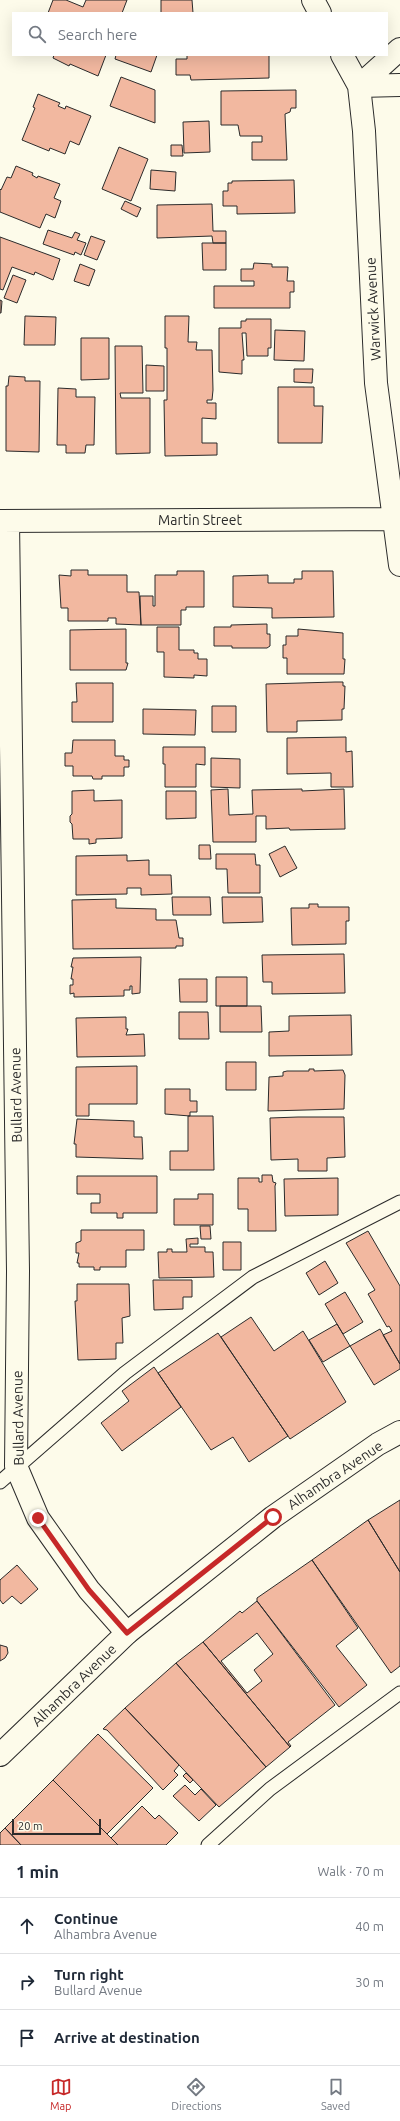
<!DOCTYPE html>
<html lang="en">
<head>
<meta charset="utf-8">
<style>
  :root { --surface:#fff; --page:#f2f2f3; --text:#1f2937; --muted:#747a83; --line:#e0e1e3; --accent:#c62828 }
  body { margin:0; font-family:Ubuntu,sans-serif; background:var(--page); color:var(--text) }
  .scale { position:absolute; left:12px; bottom:10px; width:89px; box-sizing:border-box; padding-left:4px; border:2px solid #2b2b2b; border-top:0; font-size:11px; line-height:14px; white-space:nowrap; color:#2b2b2b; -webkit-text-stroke:3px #fdfbea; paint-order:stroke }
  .stop { position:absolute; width:12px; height:12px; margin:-9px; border:3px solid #c62828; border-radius:50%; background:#fff }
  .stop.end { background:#c62828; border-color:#fff; box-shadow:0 1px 4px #0008 }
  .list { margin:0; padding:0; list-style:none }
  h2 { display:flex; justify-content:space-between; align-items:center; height:52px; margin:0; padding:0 16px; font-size:17px }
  h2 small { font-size:13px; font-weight:400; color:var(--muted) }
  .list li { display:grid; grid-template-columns:26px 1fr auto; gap:12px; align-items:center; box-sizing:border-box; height:56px; padding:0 16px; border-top:1px solid var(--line) }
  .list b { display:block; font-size:15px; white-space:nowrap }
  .list p { margin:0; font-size:13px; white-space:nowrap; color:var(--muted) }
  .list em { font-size:13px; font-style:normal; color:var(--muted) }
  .icon { flex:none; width:22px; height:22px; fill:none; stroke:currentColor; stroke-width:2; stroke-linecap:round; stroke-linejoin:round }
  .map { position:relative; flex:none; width:400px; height:1845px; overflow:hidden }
  .search { position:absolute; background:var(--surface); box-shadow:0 4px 16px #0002; left:12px; right:12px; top:12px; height:44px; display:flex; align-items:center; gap:10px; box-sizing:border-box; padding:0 14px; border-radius:0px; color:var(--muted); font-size:15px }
  .sheet { height:220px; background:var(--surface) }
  nav { display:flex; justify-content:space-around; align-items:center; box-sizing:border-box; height:56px; border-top:1px solid var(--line); background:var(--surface); font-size:11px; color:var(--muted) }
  nav a { display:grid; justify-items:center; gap:2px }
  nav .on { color:var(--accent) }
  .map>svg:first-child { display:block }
  .building { fill:#f2b8a0; stroke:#2b2b2b; fill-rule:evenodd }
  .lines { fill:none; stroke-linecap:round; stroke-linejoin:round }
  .lane-casing { stroke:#2b2b2b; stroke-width:15 }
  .street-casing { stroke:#2b2b2b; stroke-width:24 }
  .secondary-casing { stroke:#2b2b2b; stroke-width:24 }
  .lane { stroke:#fdfbea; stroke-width:13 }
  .street { stroke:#fdfbea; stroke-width:22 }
  .secondary { stroke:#fdfbea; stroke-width:22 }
  .route { stroke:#c62828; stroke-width:5 }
  .labels { text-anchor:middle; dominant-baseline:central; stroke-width:3; stroke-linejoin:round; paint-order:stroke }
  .street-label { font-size:14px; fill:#2b2b2b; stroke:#fdfbea }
</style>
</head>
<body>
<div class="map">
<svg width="400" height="1845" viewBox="0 0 400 1845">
  <rect width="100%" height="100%" fill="#fdfbea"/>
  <!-- building -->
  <path class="building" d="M53 0H66L83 7 86 0H127L122 13H48Z
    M161 0H192L193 13H161Z
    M54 55H106L98 76 70 64 69 66 53 58Z
    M116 55H157L151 72 115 59Z
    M187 55H269V78L191 80 190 75H176V59H187Z
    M121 77 155 90V123L110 106Z
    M296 90V108H291L290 112 285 114 287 160H252V142H262V136H240L238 125H221V91Z
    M38 94 60 103 58 106 65 109 66 106 91 116 79 145 70 141 65 154 50 148 49 151 22 140 35 108 33 107Z
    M209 121 210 152 184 153 183 122Z
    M171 145H182L183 156H171Z
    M119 147 148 159 131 201 102 189Z
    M16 166 33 173 32 175 37 178 38 176 60 184 54 198 61 201 55 218 46 214 40 228 0 212V189L1 190 7 177 11 178Z
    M151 170 176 172 175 191 150 189Z
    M294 180 295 213 237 214V206H223V191H228V183H232V181Z
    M125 201 141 208 137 217 121 209Z
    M212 204 213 231H226V243H213L212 236 157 238V205Z
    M48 230 72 238 75 232 80 234 77 240 86 243 81 255 75 252 74 255 43 244Z
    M91 236 105 241 97 260 84 255Z
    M0 237 60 259 53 280 35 272 34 275 12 267 3 290 0 289Z
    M202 243H226V270H203Z
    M254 263 272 264V267H288L287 281H294V292H290V308H214V286H254V281H241V269H253Z
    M80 264 95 270 89 286 74 281Z
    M13 275 26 280 17 303 4 298Z
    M0 300 2 301 1 313H0Z
    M25 316 56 317 55 345H24Z
    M165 316H189L188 342H197L196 350H212L213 390 212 400H207V403H216V419L202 418V443H217V455L165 456 164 400H167V348H165Z
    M246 319H271V348H268V356H247L246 333H242L244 360H242V374L219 372V328H241V321H246Z
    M275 330 305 331 304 361 274 360Z
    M81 338H109V379L81 380Z
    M115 346H142L143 393H120L121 398H150V453L116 454Z
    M146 365 164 366V391H146Z
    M294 369H313L312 383 294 382Z
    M9 376 25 377V381H40L39 452 6 451V386H8Z
    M278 387H314V406H323L322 443H278Z
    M58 388 76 389V397H95L94 445H86L85 453H66V445H57Z
    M71 570H88V575H127V592H139L141 625 116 624V618H108V621H68V608H61L59 575 71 576Z
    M177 571H204V607H186V610H181V625H141L140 596H153V606H155V575H177Z
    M302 571H333L334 617 272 618V608L233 607V576L268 575V583H294V579H302Z
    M267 624V634H270V646L267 648H232V646H214V627H231V625Z
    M157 627H179V650H194V653H198V659H207V676L194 675V678L164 677V652H157Z
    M126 629V663H128L126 670H70V630Z
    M298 629 343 633V659H345L344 674H287V658H283V645H286V636H298Z
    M335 682H343V686H345L344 709H342V720L297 721V732H267L266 684Z
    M76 683H113V722H72V702H77Z
    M212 706H236V732H212Z
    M143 709 196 710 195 735 143 734Z
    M346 737V752L352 751 353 787H331V773L287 774V738Z
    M73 740H115V756H124V760H129V767H124V776H102V779H93L92 776H73V766H65V753H72Z
    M163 747H205V765L196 764V787H165V764H163Z
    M211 758 240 759V788L211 787Z
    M228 789 229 815 253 814 252 790 302 789V791L344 789 345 829 290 830 289 828 266 829V816H256V842H213L211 790Z
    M94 790V801L122 800V838L96 839V843L89 844V839H73L72 824 70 822V816L72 814V791Z
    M166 791H196V818L166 819Z
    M199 845H210L211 859H199Z
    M285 846 297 868 280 877 269 854Z
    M216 854H255L256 865H260V893H228L227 869H216Z
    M127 855V861L149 860V875H171L172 894 141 895V888H127V894L76 895V856Z
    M172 897H210L211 915H173Z
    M222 897H262L263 922 223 923Z
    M116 899V908L156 909V920H176L179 938H183V946H176V948L73 949 72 900Z
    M309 904H318V907H349V921H346V944L292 945 291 908H309Z
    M344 954 345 993 272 994V982H263L262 955Z
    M141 957 140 993 132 994V986H130V990H124V996L74 997V993L70 994V985H73V979H71L73 967H71L73 958Z
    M216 977H247V1006H216Z
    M179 979H207V1002H180Z
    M220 1006H261L262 1032H220Z
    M179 1012H208L209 1039H179Z
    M351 1015 352 1055 269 1056V1032L289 1031V1016Z
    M126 1017V1029H128L126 1035 144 1034 145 1056 77 1057 76 1018Z
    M226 1062H256V1090H226Z
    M137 1066V1104H89V1116H76V1067Z
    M309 1069H314V1071L343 1070 345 1075 344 1109 268 1111 269 1077 283 1076V1072L287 1071H309Z
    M165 1089H190V1101H197V1112H190V1116L165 1114Z
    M188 1116H213L214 1170H170V1151H188Z
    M298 1117H344L345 1157 327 1158V1171H298V1159L271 1160 270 1118Z
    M77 1119 134 1121V1137H142L143 1159 76 1157V1144H74Z
    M262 1175H272L273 1182 276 1183 275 1186 276 1231H248V1209H238V1178H259V1182H262Z
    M77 1176H157V1213H123V1218H117V1213H91V1203H100V1194H77Z
    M338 1178V1215L285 1216 284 1179Z
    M198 1194H213V1225H174V1199H198Z
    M200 1226H210L211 1239H201Z
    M81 1230H144V1250H126V1267H100V1270H94V1267H79V1263H77L79 1253H76V1243L81 1241Z
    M368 1231 400 1286V1364L383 1335 392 1331 389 1326 387 1327 368 1294 375 1290 346 1243Z
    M198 1238V1244H190V1247H205V1252H213L214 1277 159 1278 158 1252H167V1249H172V1252H187L186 1239Z
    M223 1242H241V1270H223Z
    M325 1261 338 1283 319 1295 306 1273Z
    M153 1280H192V1297H183V1309L154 1310Z
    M77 1284H129L130 1316 122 1318 123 1343H116V1359L78 1360 75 1301H77Z
    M345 1292 363 1322 343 1334 325 1304Z
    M251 1317 274 1351 303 1331 346 1402 290 1439 221 1337Z
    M337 1324 350 1346 323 1362 309 1340Z
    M380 1329 400 1364V1369L374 1385 350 1346Z
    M218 1333 288 1436 249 1462 233 1437 211 1450 158 1373Z
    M154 1367 181 1407 122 1451 101 1423 129 1401 122 1391Z
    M400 1500V1572L368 1520Z
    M368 1520 400 1572V1666L391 1673 312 1560Z
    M312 1560 358 1628 336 1646 367 1685 339 1707 257 1601V1598Z
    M17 1565 38 1589 21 1604 12 1596 3 1604 0 1600V1580Z
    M257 1601 335 1705 288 1742 291 1746 290 1747 203 1642 240 1611 242 1613ZM257 1633 273 1654 254 1670 262 1681 247 1693 221 1661Z
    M203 1642 290 1747 266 1767 176 1663Z
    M0 1645 7 1647 8 1653 5 1658 0 1661Z
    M176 1663 266 1767 219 1807 125 1708Z
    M125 1708 179 1765 174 1771 178 1775 163 1790 107 1730 103 1729Z
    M98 1734 153 1788 107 1834 53 1780Z
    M186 1773 193 1780 190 1783 183 1776Z
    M53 1780 118 1845H21L5 1828Z
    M185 1785 195 1795 201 1789 216 1805 199 1821 173 1796Z
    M142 1806 155 1819 159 1815 178 1833 166 1845H118L111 1838Z
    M5 1828 21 1845H0V1833Z"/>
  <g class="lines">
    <!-- lane casing -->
    <g class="lane-casing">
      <path id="lane" d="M0 1482 125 1373 253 1277 400 1202
        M208 1845 270 1789 400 1693"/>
    </g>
    <!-- street casing -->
    <g class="street-casing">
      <path id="street" d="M313 0 320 13
        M342 55 359 86 364 131 376 383 400 565
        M359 86 400 49
        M359 86 400 85
        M0 521 400 519
        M8 521 18 1271 16 1466 38 1518 89 1590 127 1633"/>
    </g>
    <!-- secondary casing -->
    <g class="secondary-casing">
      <path id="secondary" d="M0 1755 127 1633 273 1517 378 1444 400 1432"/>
    </g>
    <!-- lane -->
    <use href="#lane" class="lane"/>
    <!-- street -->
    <use href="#street" class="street"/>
    <!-- secondary -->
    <use href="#secondary" class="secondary"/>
  </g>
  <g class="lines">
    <!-- route -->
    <path class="route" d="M38 1518 89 1590 127 1633 273 1517"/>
  </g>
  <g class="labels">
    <!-- street labels -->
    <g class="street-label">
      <text transform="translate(373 309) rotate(-93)">Warwick Avenue</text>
      <text x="200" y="520">Martin Street</text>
      <text transform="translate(16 1095) rotate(-91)">Bullard Avenue</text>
      <text transform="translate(18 1418) rotate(-91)">Bullard Avenue</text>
      <text transform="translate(335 1475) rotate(-34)">Alhambra Avenue</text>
      <text transform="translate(74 1685) rotate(-44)">Alhambra Avenue</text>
    </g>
  </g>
</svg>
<div class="scale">20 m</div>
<div class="stop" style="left:273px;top:1517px"></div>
<div class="stop end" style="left:38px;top:1518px"></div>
<div class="search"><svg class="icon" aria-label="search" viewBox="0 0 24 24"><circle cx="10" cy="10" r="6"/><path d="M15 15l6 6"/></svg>Search here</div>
</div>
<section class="sheet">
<h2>1 min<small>Walk · 70 m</small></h2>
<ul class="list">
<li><svg class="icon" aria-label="ahead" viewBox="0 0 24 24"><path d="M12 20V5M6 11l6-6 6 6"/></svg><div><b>Continue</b><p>Alhambra Avenue</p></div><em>40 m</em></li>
<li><svg class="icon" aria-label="right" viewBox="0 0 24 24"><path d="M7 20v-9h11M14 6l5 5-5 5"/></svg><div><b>Turn right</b><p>Bullard Avenue</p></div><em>30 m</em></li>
<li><svg class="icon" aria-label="arrive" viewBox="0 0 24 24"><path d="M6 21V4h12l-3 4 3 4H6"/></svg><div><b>Arrive at destination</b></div></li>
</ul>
</section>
<nav>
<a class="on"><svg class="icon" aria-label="map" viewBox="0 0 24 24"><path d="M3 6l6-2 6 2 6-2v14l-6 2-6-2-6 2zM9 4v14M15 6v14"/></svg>Map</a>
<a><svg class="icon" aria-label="directions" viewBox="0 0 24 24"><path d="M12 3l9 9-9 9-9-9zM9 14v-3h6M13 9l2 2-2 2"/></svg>Directions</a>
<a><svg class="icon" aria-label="saved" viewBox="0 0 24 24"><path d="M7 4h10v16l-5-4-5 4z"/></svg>Saved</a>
</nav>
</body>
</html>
